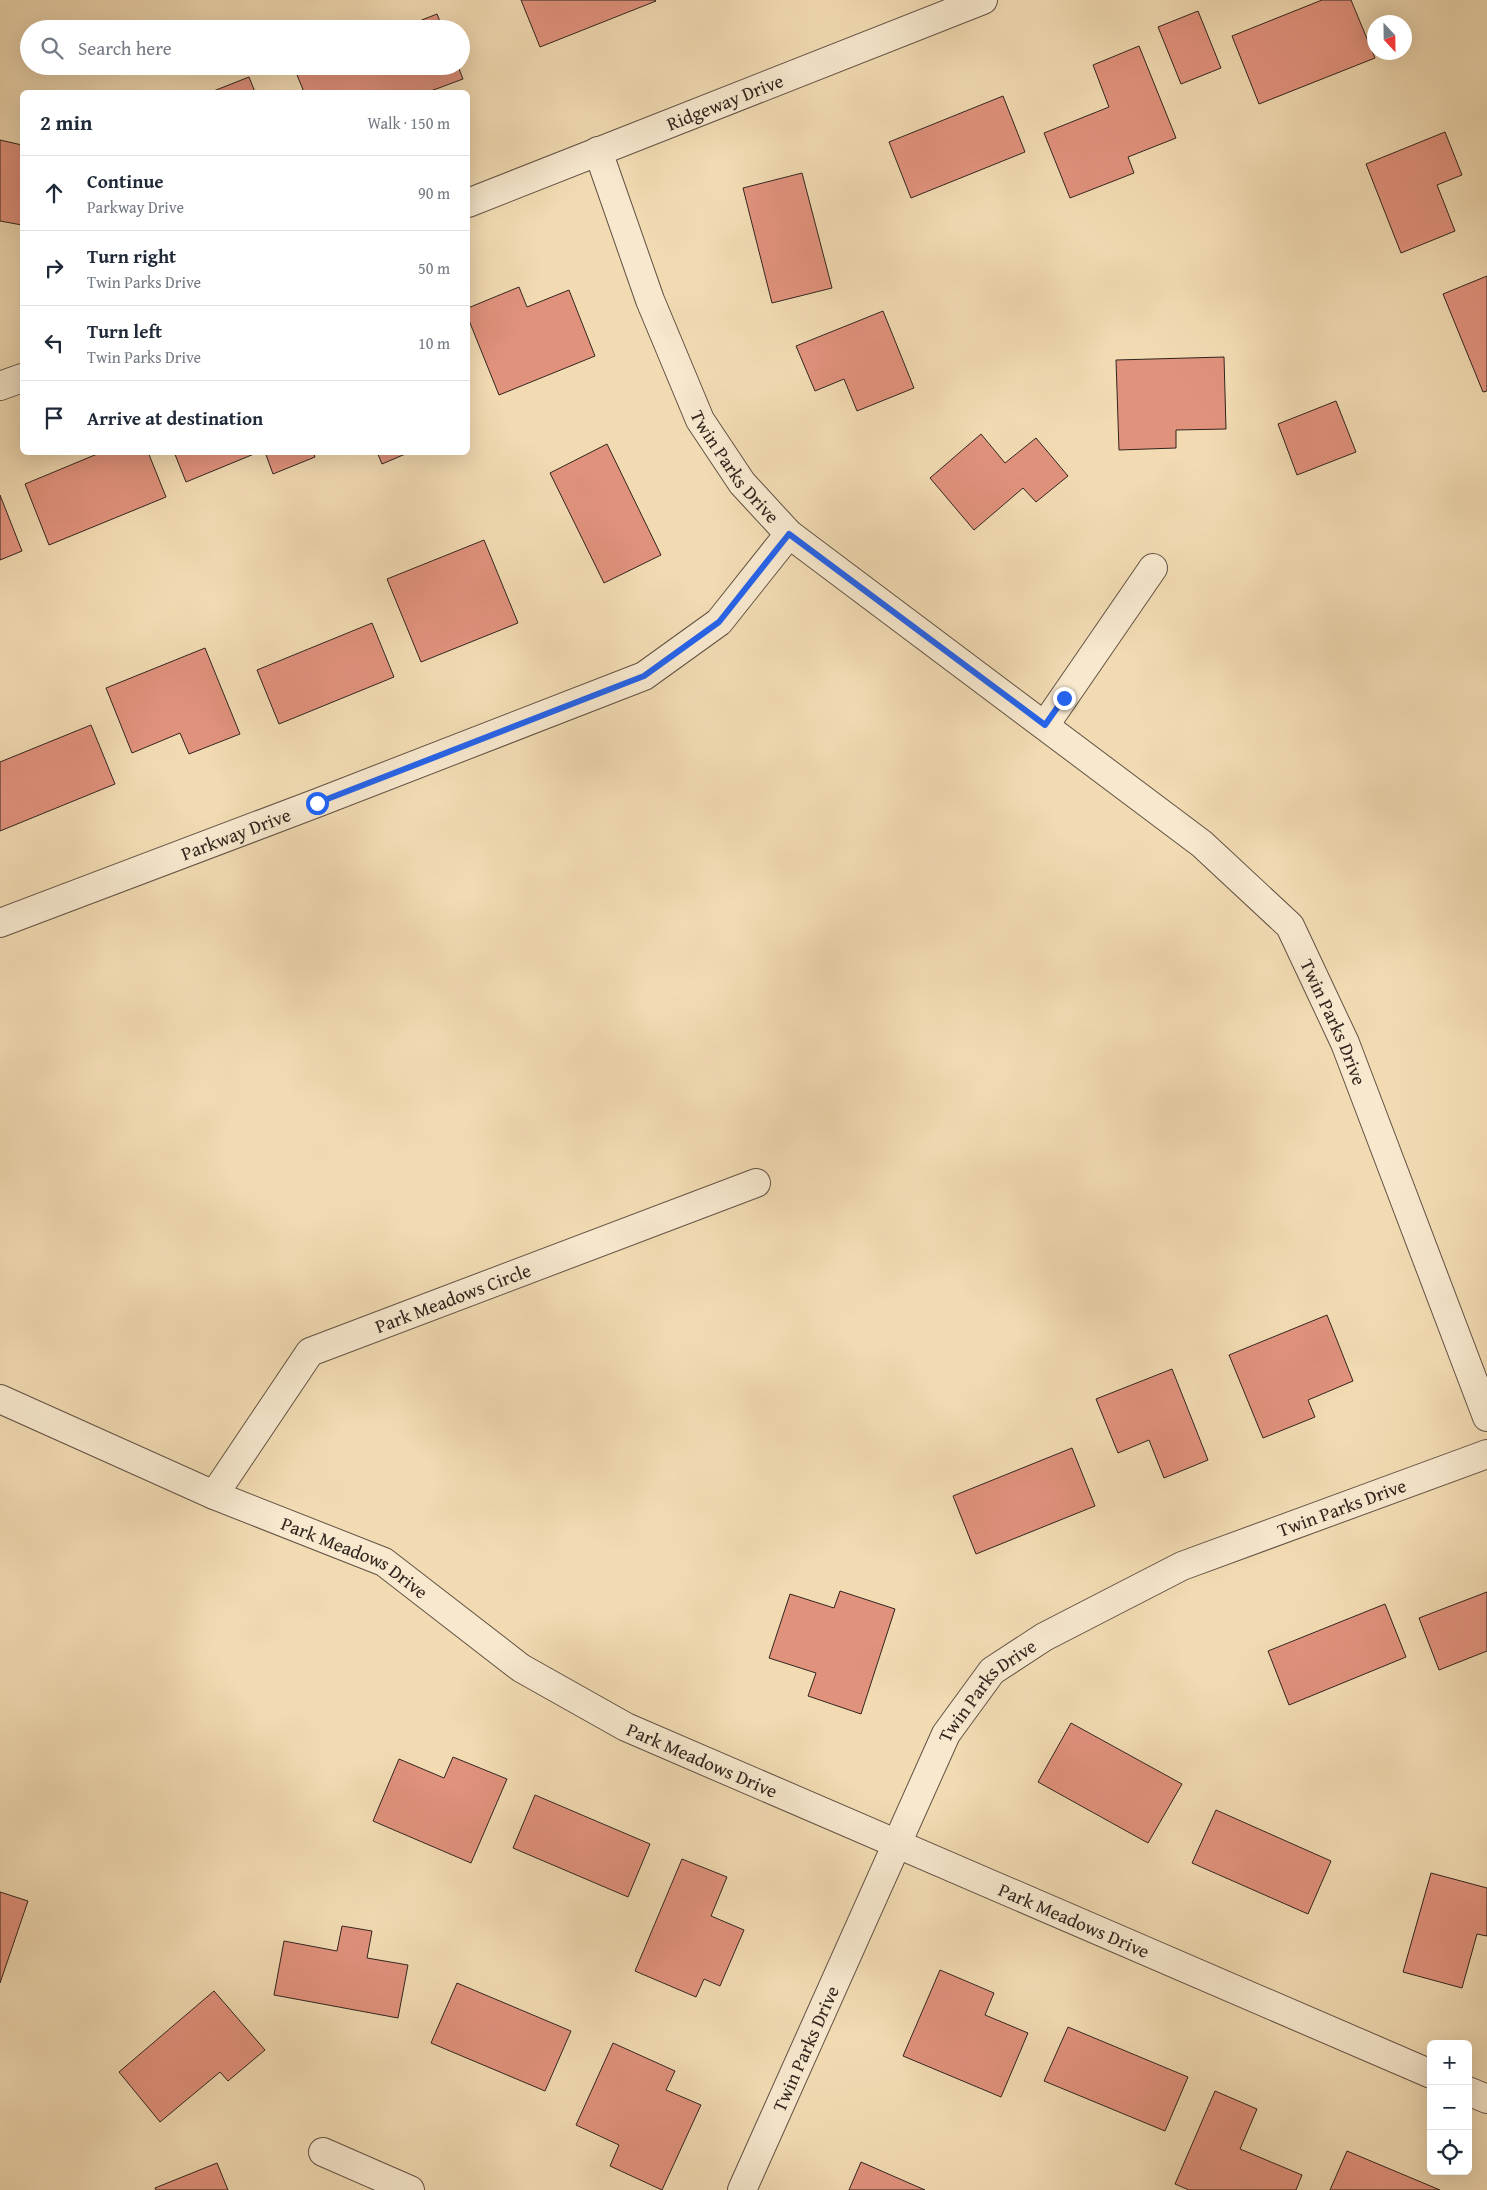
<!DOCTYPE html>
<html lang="en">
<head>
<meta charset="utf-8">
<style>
  :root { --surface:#fff; --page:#f2f2f3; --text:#1f2937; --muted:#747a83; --line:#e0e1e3 }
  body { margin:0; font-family:"Gentium Book Plus",serif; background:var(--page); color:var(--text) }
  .controls { position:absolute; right:15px; bottom:15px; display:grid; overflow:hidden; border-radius:8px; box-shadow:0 5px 20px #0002 }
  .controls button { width:45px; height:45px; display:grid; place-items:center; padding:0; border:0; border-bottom:1px solid var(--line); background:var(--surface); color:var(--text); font:25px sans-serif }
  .compass { position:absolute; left:1367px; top:15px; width:45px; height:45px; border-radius:50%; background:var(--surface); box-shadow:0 5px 20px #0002; rotate:158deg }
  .stop { position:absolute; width:15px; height:15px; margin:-11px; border:4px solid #2563eb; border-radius:50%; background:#fff }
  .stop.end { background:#2563eb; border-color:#fff; box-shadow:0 1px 5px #0008 }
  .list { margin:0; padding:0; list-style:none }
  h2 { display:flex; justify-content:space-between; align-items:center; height:65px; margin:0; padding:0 20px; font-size:21px }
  h2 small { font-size:16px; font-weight:400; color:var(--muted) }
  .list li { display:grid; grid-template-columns:32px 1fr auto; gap:15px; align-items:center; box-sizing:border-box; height:75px; padding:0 20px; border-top:1px solid var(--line) }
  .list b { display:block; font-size:19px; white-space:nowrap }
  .list p { margin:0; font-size:16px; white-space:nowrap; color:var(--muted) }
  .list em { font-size:16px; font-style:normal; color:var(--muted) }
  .icon { flex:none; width:28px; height:28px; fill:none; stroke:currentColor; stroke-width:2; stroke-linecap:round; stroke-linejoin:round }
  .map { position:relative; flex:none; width:1487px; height:2190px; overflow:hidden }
  .search { position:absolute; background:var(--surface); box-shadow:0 5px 20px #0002; left:20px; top:20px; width:450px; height:55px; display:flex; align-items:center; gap:12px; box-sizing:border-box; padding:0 18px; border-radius:28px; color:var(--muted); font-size:19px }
  .panel { position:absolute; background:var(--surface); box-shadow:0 5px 20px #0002; left:20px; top:90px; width:450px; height:365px; border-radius:8px }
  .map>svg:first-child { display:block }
  .building { fill:#e1927d; stroke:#31251e }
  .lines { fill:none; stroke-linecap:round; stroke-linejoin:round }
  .minor-casing { stroke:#615243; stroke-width:30 }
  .minor { stroke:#f7e8ce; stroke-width:28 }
  .route { stroke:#2563eb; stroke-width:6 }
  .labels { text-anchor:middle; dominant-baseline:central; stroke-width:5; stroke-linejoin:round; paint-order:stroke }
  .street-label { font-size:19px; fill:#31251e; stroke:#f7e8ce }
</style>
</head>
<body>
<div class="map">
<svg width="1487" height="2190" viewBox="0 0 1487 2190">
  <rect width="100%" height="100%" fill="#f2dbb3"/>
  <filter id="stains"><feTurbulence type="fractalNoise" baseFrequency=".004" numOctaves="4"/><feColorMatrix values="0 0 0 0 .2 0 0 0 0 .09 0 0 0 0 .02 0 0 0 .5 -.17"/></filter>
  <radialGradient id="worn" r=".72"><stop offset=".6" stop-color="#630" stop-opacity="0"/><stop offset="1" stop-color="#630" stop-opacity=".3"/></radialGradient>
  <!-- building -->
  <path class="building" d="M521 0H655L656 1 540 47Z
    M1322 0H1351L1375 58 1259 104 1232 36Z
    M1198 11 1221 68 1181 84 1158 27Z
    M437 14 443 29H399Z
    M1139 46 1176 138 1128 157 1134 173 1070 198 1044 133 1109 107 1093 65Z
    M304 66H458L463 79 428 92H304L295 70Z
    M249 77 255 92H211Z
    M1003 96 1025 152 911 198 889 142Z
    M1445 132 1462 175 1437 185 1455 231 1401 253 1366 164Z
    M0 140 22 145V225L0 221Z
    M802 173 832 288 772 303 743 188Z
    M1487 276V391L1483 392 1443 294Z
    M519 287 527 307 569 290 595 356 499 395 468 318V308Z
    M883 311 914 388 857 411 844 379 815 391 796 346Z
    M1224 357 1226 429 1176 430V448L1119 450 1116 360Z
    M1336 401 1356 452 1297 475 1278 424Z
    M981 434 1005 463 1036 438 1068 476 1036 502 1023 488 974 530 930 478Z
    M607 444 661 555 604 583 550 473Z
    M102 452H148L166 497 49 545 25 484Z
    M174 452H259L186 482Z
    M265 452H313L315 457 273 474Z
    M377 452H410L382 464Z
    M0 495 22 551 0 560Z
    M484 540 518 623 421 662 387 579Z
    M372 623 394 677 279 724 257 670Z
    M205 648 240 734 189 754 180 733 132 753 106 688Z
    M91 725 115 784 0 831V762Z
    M1327 1315 1353 1381 1308 1400 1315 1417 1263 1438 1229 1355Z
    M1172 1369 1208 1460 1164 1478 1149 1440 1118 1453 1096 1399Z
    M1072 1448 1095 1506 976 1554 953 1496Z
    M840 1591 895 1609 861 1714 808 1696 816 1673 769 1658 790 1594 834 1608Z
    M1487 1592V1651L1439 1670 1419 1618Z
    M1385 1604 1406 1657 1289 1705 1268 1651Z
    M1071 1723 1182 1784 1148 1843 1038 1782Z
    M453 1757 507 1779 471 1863 373 1821 399 1759 444 1778Z
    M535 1795 650 1844 628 1897 513 1848Z
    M1216 1810 1331 1861 1308 1914 1192 1863Z
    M682 1859 727 1877 711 1916 744 1930 720 1986 704 1979 696 1997 635 1971Z
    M1431 1873 1487 1888V1936L1477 1934 1462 1988 1403 1972Z
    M0 1892 28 1901 0 1983Z
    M342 1926 372 1931 367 1958 408 1965 398 2018 274 1995 284 1941 337 1951Z
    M940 1970 994 1993 985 2015 1028 2033 1001 2097 903 2056Z
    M457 1983 571 2031 545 2091 431 2043Z
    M214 1991 265 2050 228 2081 220 2072 160 2122 119 2072Z
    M1068 2027 1188 2077 1165 2131 1044 2081Z
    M613 2043 675 2071 666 2090 701 2105 662 2190 610 2166 619 2145 576 2125Z
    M1215 2091 1257 2109 1240 2149 1302 2175 1296 2190H1189L1175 2184Z
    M1347 2151 1440 2190H1330Z
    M861 2162 925 2190H849Z
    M217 2163 228 2190H156L155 2188Z"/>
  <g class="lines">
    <!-- minor casing -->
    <g class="minor-casing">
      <g id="minor">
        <path id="s1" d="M598 151 650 300 700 420 742 483 789 534 1202 844 1290 926 1345 1043 1487 1417"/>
        <path id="s2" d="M468 203 983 0"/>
        <path d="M0 386 22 378"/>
        <path d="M1045 725 1153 568"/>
        <path id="s3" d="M0 923 317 803 644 676 719 622 789 534"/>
        <path id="s4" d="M0 1399 214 1495 384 1562 521 1668 626 1727 1431 2074"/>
        <path id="s5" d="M214 1495 310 1352 756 1183"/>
        <path d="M1468 2091 1487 2099"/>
        <path d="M323 2152 410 2190"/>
        <path id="s6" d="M742 2190 946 1734 992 1671 1044 1637 1182 1566 1487 1454"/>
      </g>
    </g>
    <!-- minor -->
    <use href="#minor" class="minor"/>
  </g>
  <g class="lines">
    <!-- route -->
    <path class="route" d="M317 803 644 676 719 622 789 534 1045 725 1064 698"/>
  </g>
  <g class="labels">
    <!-- street labels -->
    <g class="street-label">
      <text stroke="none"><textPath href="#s2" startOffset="276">Ridgeway Drive</textPath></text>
      <text stroke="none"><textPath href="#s1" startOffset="346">Twin Parks Drive</textPath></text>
      <text stroke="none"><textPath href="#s3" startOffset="252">Parkway Drive</textPath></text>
      <text stroke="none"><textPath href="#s1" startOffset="1175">Twin Parks Drive</textPath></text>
      <text stroke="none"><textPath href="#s5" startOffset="325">Park Meadows Circle</textPath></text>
      <text stroke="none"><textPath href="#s6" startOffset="965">Twin Parks Drive</textPath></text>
      <text stroke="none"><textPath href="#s4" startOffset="389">Park Meadows Drive</textPath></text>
      <text stroke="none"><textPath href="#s6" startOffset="560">Twin Parks Drive</textPath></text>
      <text stroke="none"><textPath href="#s4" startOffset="794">Park Meadows Drive</textPath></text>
      <text stroke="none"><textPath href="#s4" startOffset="1199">Park Meadows Drive</textPath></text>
      <text stroke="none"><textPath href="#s6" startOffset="155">Twin Parks Drive</textPath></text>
    </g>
  </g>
  <rect width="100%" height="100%" filter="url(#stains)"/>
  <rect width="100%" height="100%" fill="url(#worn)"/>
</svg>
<div class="controls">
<button>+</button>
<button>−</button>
<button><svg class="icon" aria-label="locate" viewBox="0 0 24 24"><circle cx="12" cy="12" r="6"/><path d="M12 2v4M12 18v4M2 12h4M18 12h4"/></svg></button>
</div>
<svg class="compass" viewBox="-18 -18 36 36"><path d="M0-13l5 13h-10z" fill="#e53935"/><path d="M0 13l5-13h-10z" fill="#747a83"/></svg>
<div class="stop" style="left:317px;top:803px"></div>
<div class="stop end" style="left:1064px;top:698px"></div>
<div class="search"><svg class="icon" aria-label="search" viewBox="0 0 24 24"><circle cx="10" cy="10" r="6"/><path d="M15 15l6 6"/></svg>Search here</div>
<section class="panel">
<h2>2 min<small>Walk · 150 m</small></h2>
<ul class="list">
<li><svg class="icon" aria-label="ahead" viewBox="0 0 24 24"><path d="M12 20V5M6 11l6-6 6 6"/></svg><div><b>Continue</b><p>Parkway Drive</p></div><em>90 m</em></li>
<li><svg class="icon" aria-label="right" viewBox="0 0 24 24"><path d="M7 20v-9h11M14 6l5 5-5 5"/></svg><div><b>Turn right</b><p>Twin Parks Drive</p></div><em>50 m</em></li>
<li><svg class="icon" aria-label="left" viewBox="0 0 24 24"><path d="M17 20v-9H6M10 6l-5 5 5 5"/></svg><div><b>Turn left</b><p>Twin Parks Drive</p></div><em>10 m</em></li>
<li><svg class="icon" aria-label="arrive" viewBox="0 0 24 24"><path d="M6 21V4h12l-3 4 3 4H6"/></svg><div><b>Arrive at destination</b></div></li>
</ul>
</section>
</div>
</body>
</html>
